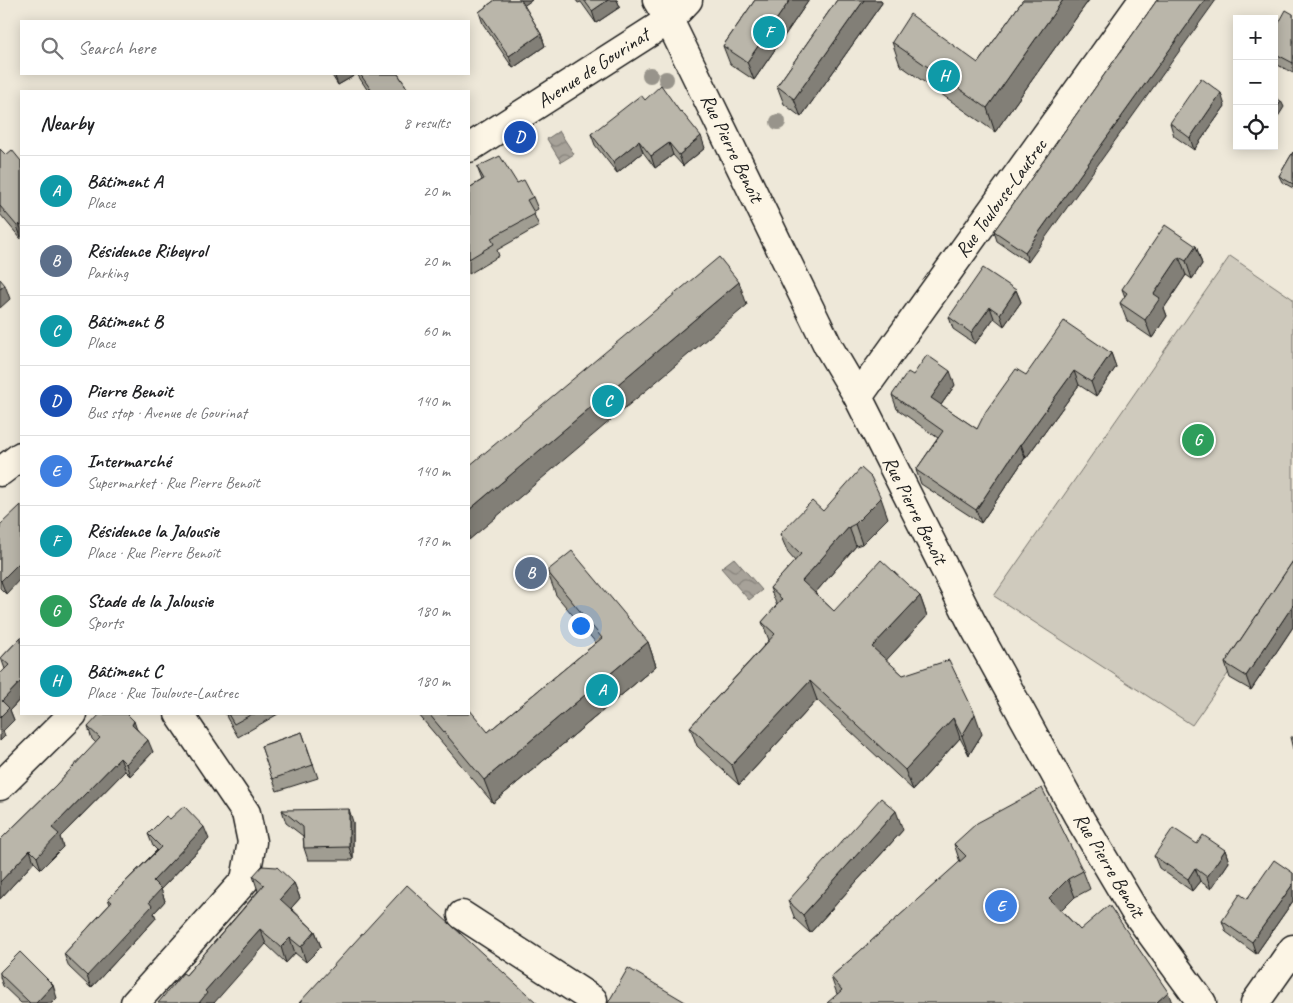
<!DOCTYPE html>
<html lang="en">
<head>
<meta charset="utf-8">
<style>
  :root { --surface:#fff; --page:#f2f2f2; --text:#202124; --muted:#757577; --line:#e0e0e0; --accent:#ea580c }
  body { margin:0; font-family:Caveat,sans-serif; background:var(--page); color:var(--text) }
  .controls { position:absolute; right:15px; top:15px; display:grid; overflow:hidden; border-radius:0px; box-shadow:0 2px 12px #0003 }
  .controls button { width:45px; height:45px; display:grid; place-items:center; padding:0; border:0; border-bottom:1px solid var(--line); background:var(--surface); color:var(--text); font:25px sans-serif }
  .you { position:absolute; left:580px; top:625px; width:18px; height:18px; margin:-12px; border:4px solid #fff; border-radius:50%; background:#1a73e8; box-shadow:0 0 0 8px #1a73e833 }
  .badge { display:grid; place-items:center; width:32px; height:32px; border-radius:50%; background:var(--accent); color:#fff; font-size:16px; font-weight:700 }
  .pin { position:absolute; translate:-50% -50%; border:2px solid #fff; box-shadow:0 1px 5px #0006 }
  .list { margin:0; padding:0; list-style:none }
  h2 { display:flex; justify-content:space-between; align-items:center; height:65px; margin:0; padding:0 20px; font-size:21px }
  h2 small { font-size:16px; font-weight:400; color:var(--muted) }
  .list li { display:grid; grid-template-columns:32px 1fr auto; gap:15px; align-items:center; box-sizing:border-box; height:70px; padding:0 20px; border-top:1px solid var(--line) }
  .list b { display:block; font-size:19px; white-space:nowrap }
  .list p { margin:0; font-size:16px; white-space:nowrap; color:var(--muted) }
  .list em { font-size:16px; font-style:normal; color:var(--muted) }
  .icon { flex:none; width:28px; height:28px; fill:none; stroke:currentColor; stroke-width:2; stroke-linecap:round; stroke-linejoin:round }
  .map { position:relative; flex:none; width:1293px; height:1003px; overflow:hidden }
  .search { position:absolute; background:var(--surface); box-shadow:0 2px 12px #0003; left:20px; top:20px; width:450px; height:55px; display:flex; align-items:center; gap:12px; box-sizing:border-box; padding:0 18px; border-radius:0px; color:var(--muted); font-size:19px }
  .panel { position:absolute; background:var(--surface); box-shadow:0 2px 12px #0003; left:20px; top:90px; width:450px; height:625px; border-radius:0px }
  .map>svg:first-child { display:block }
  .pitch { fill:#cfcabd; stroke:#76736c }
  .water { fill:url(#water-waves); stroke:#6f6c67 }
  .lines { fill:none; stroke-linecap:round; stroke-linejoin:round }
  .minor-casing { stroke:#1c1c1c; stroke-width:31 }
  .minor { stroke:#fcf5e5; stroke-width:28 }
  .tree { fill:#98948b }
  .wall { fill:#a09d92; stroke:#1c1c1c }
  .shaded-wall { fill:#827f77; stroke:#1c1c1c }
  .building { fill:#bab6aa; stroke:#1c1c1c }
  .labels { text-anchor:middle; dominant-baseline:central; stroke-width:4; stroke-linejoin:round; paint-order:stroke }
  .street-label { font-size:20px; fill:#1c1c1c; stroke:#fcf5e5 }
</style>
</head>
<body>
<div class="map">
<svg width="1293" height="1003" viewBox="0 0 1293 1003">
  <defs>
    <pattern id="water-waves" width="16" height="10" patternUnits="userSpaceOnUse" patternTransform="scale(1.25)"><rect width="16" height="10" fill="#a7a299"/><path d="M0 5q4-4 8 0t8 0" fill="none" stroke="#87837c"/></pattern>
  </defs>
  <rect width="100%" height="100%" fill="#eee8d9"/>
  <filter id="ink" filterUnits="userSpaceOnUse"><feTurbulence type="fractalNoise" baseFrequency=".02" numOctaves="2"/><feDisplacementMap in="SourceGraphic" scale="10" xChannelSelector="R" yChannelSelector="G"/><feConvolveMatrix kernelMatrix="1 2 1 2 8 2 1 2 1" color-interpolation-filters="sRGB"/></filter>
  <g filter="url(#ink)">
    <!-- pitch -->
    <path class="pitch" d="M1230 256 1293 299V581L1192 725 994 596Z"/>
    <!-- water -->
    <path class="water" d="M559 131 574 154 561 162 547 139Z
      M734 558 762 590 749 600 721 568Z"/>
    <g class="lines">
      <!-- minor casing -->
      <g class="minor-casing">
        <path id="minor" d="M657 0 669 20 828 346 858 397 972 623 1077 814 1134 910 1202 1003
          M469 148 669 20 688 0
          M858 397 1143 0
          M0 472 21 456
          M0 786 73 714
          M462 915 593 1000 590 1003
          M135 1003 245 880 252 842 246 813 179 714
          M1255 1003 1293 949"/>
      </g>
      <!-- minor -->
      <use href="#minor" class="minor"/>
    </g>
    <!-- trees -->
    <g class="tree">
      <circle cx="650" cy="75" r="8"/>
      <circle cx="666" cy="79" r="8"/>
      <circle cx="778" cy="122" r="8"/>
    </g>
    <!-- wall -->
    <path class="wall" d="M495 0H532L524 5 541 34 545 46 513 68 483 24 479 12Z
      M576 0H617L620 7 596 23 581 2 578 3Z
      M755 0H809L754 80 730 64 723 46Z
      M837 0H881L882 3 801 117 784 104 777 86Z
      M1023 0H1089L995 132 900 65 892 42 978 63Z
      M1157 0 1028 262 997 241 994 231Z
      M1293 14V73L1274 63V32Z
      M331 74H357L338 85Z
      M357 74H398L409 91H368Z
      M645 100 705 148 683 166 673 155 655 168 643 152 617 173 595 145 591 134Z
      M1225 106 1194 150 1174 136 1170 123Z
      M0 149 6 155 21 161V239L0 214Z
      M1293 152V188L1282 182 1279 176Z
      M477 167 517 183 533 197 538 209 533 212 539 226 497 250 499 256 469 274V188L482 180Z
      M1196 246 1202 264 1192 279 1186 275 1164 308 1167 316 1152 338 1127 321 1120 303 1125 297 1122 289Z
      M1016 290 1021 302 1004 326 994 318 975 344 953 329 949 317Z
      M1111 353 1116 367 1096 396 1079 385 1026 458H1025L981 523 921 484 916 470 938 438 897 409 892 395 913 375 955 385 941 405 977 429 1026 375Z
      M823 511 888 518 862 544 856 546 815 593 834 611 920 596 927 616 886 660 903 675 982 734 969 755 960 738 913 790 817 700 739 785 697 746 690 727 769 640 762 622 777 606 770 588 795 561 788 553 780 534Z
      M0 525 6 594 0 588Z
      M1293 561V627L1251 690 1230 678 1225 663Z
      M547 571 648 642 656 666 493 803 418 714H469L488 732 596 643 556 595Z
      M21 637V698L10 710 14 720 3 731 5 736 0 741 5 669 1 658Z
      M226 714H278L238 737 227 718Z
      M88 727 137 729 153 752 130 776 125 771 60 837 63 847 41 869 34 862 0 899V840L56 785 96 743 92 739Z
      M302 732 318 778 277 791 261 746Z
      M282 810 353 822V860H308L304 848 303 836 286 823Z
      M170 819 209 839 161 889 165 901 154 913 156 918 91 988 69 967 64 954 110 904 108 899 157 850 153 846 148 834Z
      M903 830 810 933 795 919 788 901Z
      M954 844 1083 871 1090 889 1075 897 1061 910 1080 930 837 994 831 977 960 862Z
      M1197 844 1225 850 1229 862 1211 889 1200 881 1192 891 1159 868 1154 856Z
      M1293 873V901L1256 954 1226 932 1222 921 1247 899Z
      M253 876 294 883 300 898 291 908 315 931 321 947 306 962 295 953 286 963 266 944 186 975 258 891Z
      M0 972 57 998 52 1003H21L3 986 0 977Z"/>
    <!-- shaded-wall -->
    <path class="shaded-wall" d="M519 0H532L522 7Z
      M608 0H617L620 7 596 23 592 11Z
      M790 0H809L754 80 747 62Z
      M864 0H881L882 3 801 117 794 99Z
      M1063 0H1089L995 132 987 108Z
      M1205 0H1216L1028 262 1025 252Z
      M541 34 545 46 513 68 509 56Z
      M334 74H357L338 85Z
      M1221 93 1225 106 1194 150 1190 138Z
      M1281 101 1284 107 1274 123V113Z
      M701 136 705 148 683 166 679 155Z
      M639 141 643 152 617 173 613 162Z
      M669 143 673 155 655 168 651 156Z
      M19 224 21 229V237L17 226Z
      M1196 246 1202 264 1192 279 1186 261Z
      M1179 257 1186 275 1164 308 1167 316 1152 338 1145 320 1154 294Z
      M739 282 747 305 469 540V510Z
      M5 285 10 299 0 308V289Z
      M1016 290 1021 302 1004 326 1000 314Z
      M990 307 994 318 975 344 971 333Z
      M1111 353 1116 367 1096 396 1091 382Z
      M950 371 955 385 936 412 931 398Z
      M1074 371 1079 385 1026 458 1021 444Z
      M1020 444 1025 458 981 523 976 510Z
      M881 498 888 518 862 544 855 524Z
      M849 527 856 546 809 600 802 581Z
      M21 561V578L6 594 1 581Z
      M920 596 927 616 880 667 872 647Z
      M1293 605V627L1251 690 1246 676Z
      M648 642 656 666 493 803 484 780Z
      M21 681V698L10 710 14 720 3 731 5 736 0 741V717L2 701Z
      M810 681 817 700 739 785 732 765Z
      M975 714 982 734 969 755 962 736Z
      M953 718 960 738 913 790 905 770Z
      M134 721 138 733 132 725Z
      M148 740 153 752 130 776 126 764Z
      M120 758 125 771 60 837 63 847 41 869 37 857 52 828Z
      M349 809 353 822V860L349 847Z
      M896 811 903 830 810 933 803 915Z
      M204 827 209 839 161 889 165 901 154 913 156 918 91 988 87 976 153 881Z
      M30 850 34 862 0 899V882Z
      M1225 850 1229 862 1211 889 1207 877Z
      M1195 868 1200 881 1192 891 1188 879Z
      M1068 879 1075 897 1056 916 1049 898Z
      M294 883 300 898 286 914 280 899Z
      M1293 884V901L1256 954 1252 942Z
      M260 929 266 944 214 1003H199L205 991Z
      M315 931 321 947 306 962 301 947Z
      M290 938 295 953 286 963 281 947Z
      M53 985 57 998 52 1003H36Z
      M1168 992 1172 1003H1156Z"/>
    <!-- building -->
    <path class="building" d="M495 0H521L541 34 509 56 479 12Z
      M584 0H608L592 11Z
      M755 0H790L747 62 723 46Z
      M837 0H864L794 99 777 86Z
      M1023 0H1063L987 108 892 42 910 14 978 63Z
      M1157 0H1205L1025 252 994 231Z
      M1286 10 1293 14V63L1274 53V32Z
      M360 74H398L409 91H372Z
      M1201 78 1221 93 1190 138 1170 123Z
      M661 85 680 112 681 111 701 136 679 155 669 143 651 156 639 141 613 162 591 134 641 95 645 100Z
      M1274 97 1281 101 1274 113Z
      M0 149 6 155 12 150 21 161V226L19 224 17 226 0 206Z
      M1293 152V184L1279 176Z
      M500 156 517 183 524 180 533 197 527 200 535 214 491 238 494 244 469 259V188L484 179 477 167Z
      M1165 225 1196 246 1186 261 1179 257 1154 294 1160 298 1145 320 1120 303 1127 293 1122 289Z
      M719 257 739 282 469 510V466Z
      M983 268 1016 290 1000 314 990 307 971 333 949 317Z
      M0 279 5 285 0 289Z
      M1064 321 1111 353 1091 382 1074 371 1021 444H1020L976 510 916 470 943 431 892 395 908 372 913 375 927 355 950 371 931 398 977 429 986 411 1016 369 1026 375Z
      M861 468 871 477 881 498 855 524 849 527 802 581 834 611 881 560 920 596 872 647 903 675 949 660 975 714 962 736 953 718 905 770 810 681 732 765 690 727 775 634 762 622 782 599 770 588 801 554 780 534 812 501 823 511Z
      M21 505V561L1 581 0 580V525Z
      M572 551 648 642 484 780 429 714H469V709L488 732 602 638 547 571Z
      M1293 561V605L1246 676 1225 663Z
      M21 637V681L2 701 9 708 0 717V674L9 665 1 658Z
      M100 714H127L134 721 132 725 148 740 126 764 120 758 52 828 59 834 37 857 30 850 0 882V840L56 785 100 738 88 727Z
      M228 714H252L234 724Z
      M302 732 313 765 272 779 261 746Z
      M1290 737H1293V749Z
      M1042 788 1083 871 1068 879 1049 898 1080 930 1109 905 1168 992 1156 1003H827L842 990 831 977 966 856 954 844 977 823Z
      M881 798 896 811 803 915 788 901Z
      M184 806 204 827 153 881 161 889 149 902 152 906 87 976 64 954 112 902 108 899 161 847 148 834 166 816 170 819Z
      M349 809V847L304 848 303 827 282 810Z
      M1173 828 1197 844 1203 835 1225 850 1207 877 1195 868 1188 879 1154 856Z
      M1274 860 1293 873V884L1252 942 1222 921 1240 894 1247 899Z
      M262 866 277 867 294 883 280 899 315 931 301 947 290 938 281 947 260 929 205 991 207 993 199 1003H158L183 973 186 975 264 885 253 876Z
      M407 885 537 1003H299Z
      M20 952 53 985 36 1003H30L0 974V972Z
      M628 968 687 1003H608Z"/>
  </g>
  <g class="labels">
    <!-- street labels -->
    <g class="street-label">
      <text transform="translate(593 68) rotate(-33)">Avenue de Gourinat</text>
      <text transform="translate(732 148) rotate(64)">Rue Pierre Benoît</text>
      <text transform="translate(1001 198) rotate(-54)">Rue Toulouse-Lautrec</text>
      <text transform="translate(915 510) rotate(63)">Rue Pierre Benoît</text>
      <text transform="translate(1109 865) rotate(59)">Rue Pierre Benoît</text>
    </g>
  </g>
</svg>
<div class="controls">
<button>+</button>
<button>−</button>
<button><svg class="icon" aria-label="locate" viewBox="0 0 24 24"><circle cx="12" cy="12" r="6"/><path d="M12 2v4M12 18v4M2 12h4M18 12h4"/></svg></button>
</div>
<div class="you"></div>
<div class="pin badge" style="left:602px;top:690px;background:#0f9aa8">A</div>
<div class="pin badge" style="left:531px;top:573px;background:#5c6f8a">B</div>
<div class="pin badge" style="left:608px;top:401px;background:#0f9aa8">C</div>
<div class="pin badge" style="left:520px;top:137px;background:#1a4fb4">D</div>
<div class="pin badge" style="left:1001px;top:906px;background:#3f7fe0">E</div>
<div class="pin badge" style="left:769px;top:32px;background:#0f9aa8">F</div>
<div class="pin badge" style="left:1198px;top:440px;background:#2e9e5b">G</div>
<div class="pin badge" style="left:944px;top:76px;background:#0f9aa8">H</div>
<div class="search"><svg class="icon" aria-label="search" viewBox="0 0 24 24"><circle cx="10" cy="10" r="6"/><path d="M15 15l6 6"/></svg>Search here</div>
<section class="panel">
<h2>Nearby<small>8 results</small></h2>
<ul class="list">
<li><span class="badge" style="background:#0f9aa8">A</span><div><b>Bâtiment A</b><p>Place</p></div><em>20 m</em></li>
<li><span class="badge" style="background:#5c6f8a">B</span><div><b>Résidence Ribeyrol</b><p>Parking</p></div><em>20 m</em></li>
<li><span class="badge" style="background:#0f9aa8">C</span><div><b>Bâtiment B</b><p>Place</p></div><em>60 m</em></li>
<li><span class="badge" style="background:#1a4fb4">D</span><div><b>Pierre Benoit</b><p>Bus stop · Avenue de Gourinat</p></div><em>140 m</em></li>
<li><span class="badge" style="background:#3f7fe0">E</span><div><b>Intermarché</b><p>Supermarket · Rue Pierre Benoît</p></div><em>140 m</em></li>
<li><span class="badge" style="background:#0f9aa8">F</span><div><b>Résidence la Jalousie</b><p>Place · Rue Pierre Benoît</p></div><em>170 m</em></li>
<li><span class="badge" style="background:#2e9e5b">G</span><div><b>Stade de la Jalousie</b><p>Sports</p></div><em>180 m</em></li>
<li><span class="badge" style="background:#0f9aa8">H</span><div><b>Bâtiment C</b><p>Place · Rue Toulouse-Lautrec</p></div><em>180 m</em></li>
</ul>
</section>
</div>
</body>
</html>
